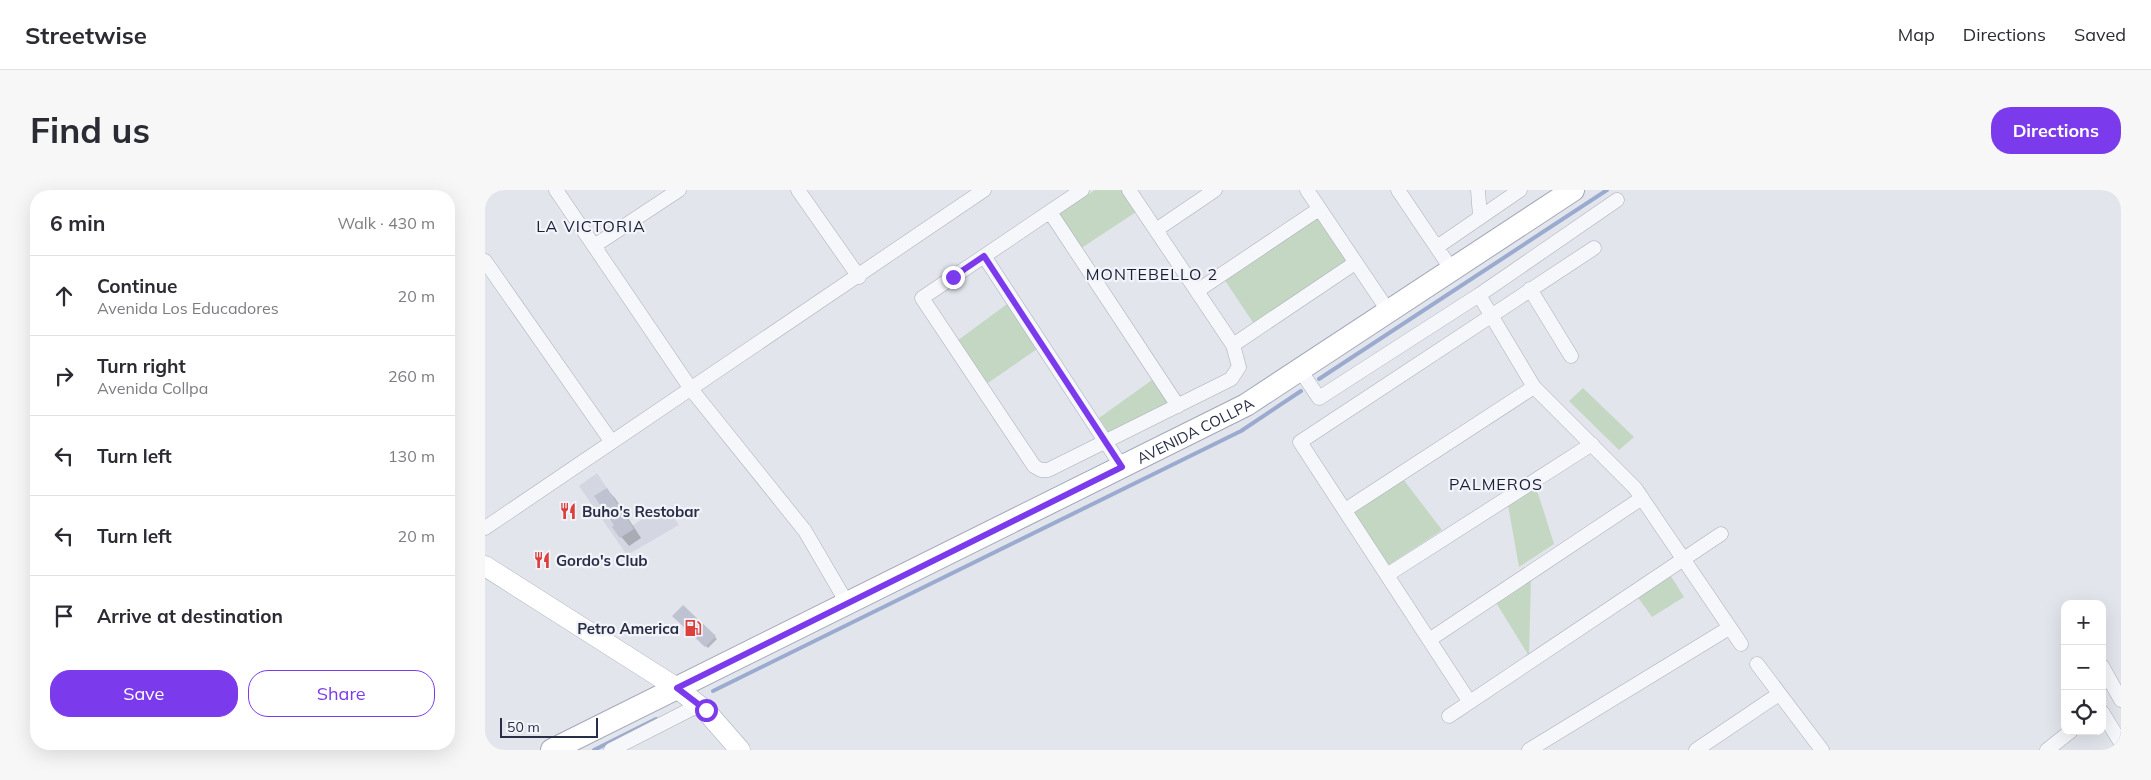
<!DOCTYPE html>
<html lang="en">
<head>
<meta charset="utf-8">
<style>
  :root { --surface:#fff; --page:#f7f7f7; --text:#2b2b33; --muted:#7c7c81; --line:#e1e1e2; --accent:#7c3aed }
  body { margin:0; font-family:Mulish,sans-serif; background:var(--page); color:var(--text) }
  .controls { position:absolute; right:15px; bottom:15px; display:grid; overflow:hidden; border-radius:10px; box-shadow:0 5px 20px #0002 }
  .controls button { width:45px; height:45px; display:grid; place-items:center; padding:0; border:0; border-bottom:1px solid var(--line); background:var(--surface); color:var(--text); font:25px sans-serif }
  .scale { position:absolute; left:15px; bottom:12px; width:98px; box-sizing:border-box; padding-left:5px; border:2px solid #282e46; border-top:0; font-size:14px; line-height:18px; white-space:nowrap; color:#282e46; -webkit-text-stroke:4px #f3f4f9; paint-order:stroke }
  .stop { position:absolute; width:15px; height:15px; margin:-11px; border:4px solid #7c3aed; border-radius:50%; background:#fff }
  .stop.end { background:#7c3aed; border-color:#fff; box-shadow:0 1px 5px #0008 }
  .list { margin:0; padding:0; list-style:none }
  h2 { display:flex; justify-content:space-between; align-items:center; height:65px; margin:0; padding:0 20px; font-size:21px }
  h2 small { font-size:16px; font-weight:400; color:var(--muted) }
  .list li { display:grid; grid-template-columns:32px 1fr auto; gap:15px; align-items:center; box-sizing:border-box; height:80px; padding:0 20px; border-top:1px solid var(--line) }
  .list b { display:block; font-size:19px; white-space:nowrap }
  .list p { margin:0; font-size:16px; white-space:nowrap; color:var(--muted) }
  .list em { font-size:16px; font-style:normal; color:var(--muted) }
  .actions { display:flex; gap:10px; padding:15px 20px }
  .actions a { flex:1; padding:11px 0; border:1px solid var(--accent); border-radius:20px; text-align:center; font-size:18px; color:var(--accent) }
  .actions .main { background:var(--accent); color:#fff }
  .icon { flex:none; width:28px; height:28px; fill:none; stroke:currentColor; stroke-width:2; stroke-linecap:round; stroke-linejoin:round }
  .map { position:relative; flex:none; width:1636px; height:560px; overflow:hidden; border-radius:20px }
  header { display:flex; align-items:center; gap:30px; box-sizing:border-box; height:70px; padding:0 25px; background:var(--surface); border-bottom:1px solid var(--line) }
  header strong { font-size:24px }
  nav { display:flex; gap:28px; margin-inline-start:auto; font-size:18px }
  .intro { display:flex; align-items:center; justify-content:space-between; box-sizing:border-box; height:120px; padding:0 30px }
  h1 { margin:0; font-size:35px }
  .button { padding:12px 22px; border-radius:20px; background:var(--accent); color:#fff; font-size:18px; font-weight:700 }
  main { display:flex; gap:30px; padding:0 30px }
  aside { flex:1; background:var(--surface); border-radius:20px; box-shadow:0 5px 20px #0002 }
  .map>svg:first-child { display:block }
  .built { fill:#d4d7e1 }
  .green { fill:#c4d7c3 }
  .shadow { fill:#0003 }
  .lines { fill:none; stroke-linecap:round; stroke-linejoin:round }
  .stream { stroke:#9aabcf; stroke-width:4 }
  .building { fill:#bfc2d0 }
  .street-casing { stroke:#aaaeba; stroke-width:15 }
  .secondary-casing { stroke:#aaaeba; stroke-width:21 }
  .primary-casing { stroke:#a0a6b9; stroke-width:24 }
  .street { stroke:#f6f7fa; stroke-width:14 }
  .secondary { stroke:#fff; stroke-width:20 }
  .primary { stroke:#fff; stroke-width:22 }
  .route { stroke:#7c3aed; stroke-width:6 }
  .labels { text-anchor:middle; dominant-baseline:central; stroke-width:4.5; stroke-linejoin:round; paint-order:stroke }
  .street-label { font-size:15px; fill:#282e46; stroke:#f3f4f9 }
  .poi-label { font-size:15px; font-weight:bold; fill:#282e46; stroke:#f3f4f9; text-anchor:start }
  .neighbourhood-label { font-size:16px; letter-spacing:1px; fill:#1a1f37; stroke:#f3f4f9 }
</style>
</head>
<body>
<header>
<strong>Streetwise</strong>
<nav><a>Map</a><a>Directions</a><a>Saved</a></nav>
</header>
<div class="intro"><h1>Find us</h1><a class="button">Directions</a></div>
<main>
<aside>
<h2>6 min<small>Walk · 430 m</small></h2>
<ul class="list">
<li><svg class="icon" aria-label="ahead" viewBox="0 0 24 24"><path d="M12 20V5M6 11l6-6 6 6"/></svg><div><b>Continue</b><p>Avenida Los Educadores</p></div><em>20 m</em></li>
<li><svg class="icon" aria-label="right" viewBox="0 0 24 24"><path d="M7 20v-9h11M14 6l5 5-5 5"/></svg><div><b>Turn right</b><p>Avenida Collpa</p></div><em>260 m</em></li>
<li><svg class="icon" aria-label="left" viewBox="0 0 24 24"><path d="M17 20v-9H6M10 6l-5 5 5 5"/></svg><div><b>Turn left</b></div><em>130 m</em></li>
<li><svg class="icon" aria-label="left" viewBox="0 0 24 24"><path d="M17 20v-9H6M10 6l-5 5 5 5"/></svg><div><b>Turn left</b></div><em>20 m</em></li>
<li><svg class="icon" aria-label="arrive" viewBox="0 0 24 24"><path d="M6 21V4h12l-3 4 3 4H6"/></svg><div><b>Arrive at destination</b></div></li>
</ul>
<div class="actions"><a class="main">Save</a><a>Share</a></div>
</aside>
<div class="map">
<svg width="1636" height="560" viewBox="0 0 1636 560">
  <rect width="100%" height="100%" fill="#e2e5ec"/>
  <!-- built -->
  <path class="built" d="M112 283 147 336 179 314 194 335 142 365 94 296Z"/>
  <!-- green -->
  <path class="green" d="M610 0H637L651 22 595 59 572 24Z
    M833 27 862 71 769 134 739 89Z
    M522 114 552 159 500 195 472 151Z
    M667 190 684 214 624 243 614 228Z
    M1098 198 1149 247 1134 260 1084 211Z
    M918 289 957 340 902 376 867 321Z
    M1051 297 1069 354 1034 377 1023 315Z
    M1182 380 1199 407 1167 427 1149 402Z
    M1046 387 1044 466 1010 411Z"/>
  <!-- shadow -->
  <path class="shadow" d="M122 300 130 308 156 348 144 356 128 337 131 335Z
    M198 417 232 449 223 458 189 426Z"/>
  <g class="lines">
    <!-- stream -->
    <path class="stream" d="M834 189 1122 0
      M228 501 756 241 816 201
      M109 560 171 529"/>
  </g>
  <!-- building -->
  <path class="building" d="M122 298 149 339 135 348 127 337 129 335 109 306Z
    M198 415 231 446 220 457 187 426Z"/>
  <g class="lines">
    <!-- street casing -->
    <g class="street-casing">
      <path id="street" d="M71 0 206 199 320 341 362 413
        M313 0 374 87
        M597 0 437 108 549 276 556 280H563L746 189 754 177 748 155 644 0
        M822 0 904 122
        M913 0 967 80
        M993 0 995 27
        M565 22 693 216
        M671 40 730 0
        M109 56 194 0
        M952 57 1035 0
        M499 66 637 277
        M0 71 126 251
        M1045 99 1086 166
        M712 101 834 19
        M994 105 1049 197 1150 298 1256 454
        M748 155 870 73
        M815 180 834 208 994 105 1132 10
        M860 320 1049 197
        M0 338 499 0
        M902 385 1107 254
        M944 450 1157 308
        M1272 474 1337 560
        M1617 476 1636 510
        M984 511 815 252 1109 58
        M1617 522 1636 553
        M964 526 1236 344
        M126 560 214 515
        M1044 560 1244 438
        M1211 560 1294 504
        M1562 560 1586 541"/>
    </g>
    <!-- secondary casing -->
    <g class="secondary-casing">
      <path id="secondary" d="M0 376 192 498 221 521 255 560"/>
    </g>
    <!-- primary casing -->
    <g class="primary-casing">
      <g id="primary">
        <path id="s1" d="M67 560 761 215 1088 0"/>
      </g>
    </g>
    <!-- street -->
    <use href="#street" class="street"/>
    <!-- secondary -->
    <use href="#secondary" class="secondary"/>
    <!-- primary -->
    <use href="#primary" class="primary"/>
  </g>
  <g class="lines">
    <!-- route -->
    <path class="route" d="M221 520 192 498 637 277 499 66 468 87"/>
  </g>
  <!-- icons -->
  <defs>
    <g id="restaurant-bare" transform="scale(1.35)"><path d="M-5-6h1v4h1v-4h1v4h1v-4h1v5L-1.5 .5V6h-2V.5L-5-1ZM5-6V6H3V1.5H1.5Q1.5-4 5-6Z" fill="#dc403c" stroke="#f3f4f9" stroke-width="2.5" paint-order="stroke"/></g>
    <g id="fuel-bare" transform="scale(1.35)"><path d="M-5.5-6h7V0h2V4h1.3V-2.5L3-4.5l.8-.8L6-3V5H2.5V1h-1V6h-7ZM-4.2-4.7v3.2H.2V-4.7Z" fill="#dc403c" stroke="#f3f4f9" stroke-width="2.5" paint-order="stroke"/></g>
  </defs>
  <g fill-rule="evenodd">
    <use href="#restaurant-bare" x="83" y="321"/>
    <use href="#restaurant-bare" x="57" y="370"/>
    <use href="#fuel-bare" x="208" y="438"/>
  </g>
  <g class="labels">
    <!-- street labels -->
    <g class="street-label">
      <text stroke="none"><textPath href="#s1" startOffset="718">AVENIDA COLLPA</textPath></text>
    </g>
    <!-- poi labels -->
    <g class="poi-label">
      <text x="97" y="321">Buho's Restobar</text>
      <text x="71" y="370">Gordo's Club</text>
      <text x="194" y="438" text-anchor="end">Petro America</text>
    </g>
    <!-- neighbourhood labels -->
    <g class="neighbourhood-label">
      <text x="106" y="36">LA VICTORIA</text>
      <text x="667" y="84">MONTEBELLO 2</text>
      <text x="1011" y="294">PALMEROS</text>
    </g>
  </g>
</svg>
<div class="controls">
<button>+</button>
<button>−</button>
<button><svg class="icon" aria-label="locate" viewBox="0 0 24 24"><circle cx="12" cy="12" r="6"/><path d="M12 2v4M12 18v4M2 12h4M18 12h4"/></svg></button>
</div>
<div class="scale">50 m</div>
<div class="stop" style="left:221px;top:520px"></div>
<div class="stop end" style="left:468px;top:87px"></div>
</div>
</main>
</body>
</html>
